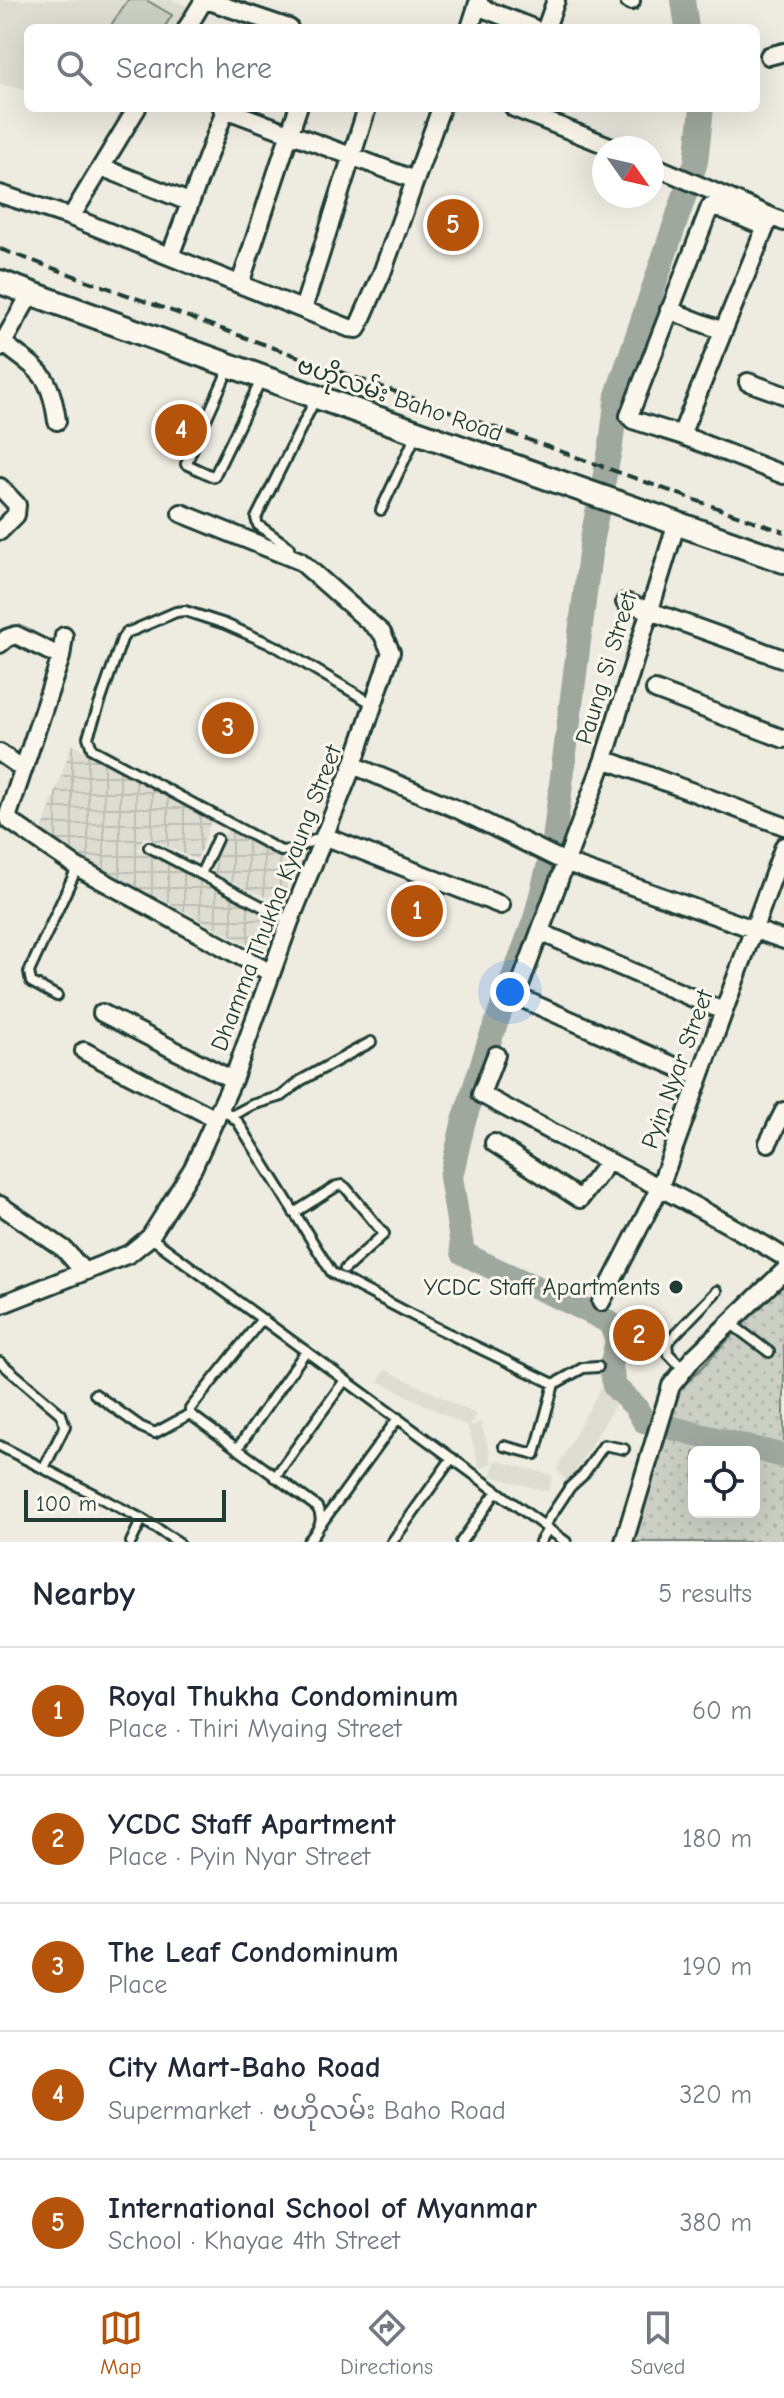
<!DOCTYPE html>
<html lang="en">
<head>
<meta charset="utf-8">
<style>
  :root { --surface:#fff; --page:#f2f2f3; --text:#1f2937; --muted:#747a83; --line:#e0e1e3; --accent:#b45309 }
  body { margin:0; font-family:"Comic Neue","Noto Sans Myanmar",sans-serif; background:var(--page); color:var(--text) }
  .controls { position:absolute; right:24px; bottom:24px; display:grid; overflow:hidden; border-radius:12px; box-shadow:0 8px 32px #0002 }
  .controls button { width:72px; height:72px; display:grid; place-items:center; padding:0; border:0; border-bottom:2px solid var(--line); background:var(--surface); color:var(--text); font:40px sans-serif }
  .compass { position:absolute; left:592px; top:136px; width:72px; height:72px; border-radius:50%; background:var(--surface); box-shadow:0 8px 32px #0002; rotate:124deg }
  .scale { position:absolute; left:24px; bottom:20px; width:202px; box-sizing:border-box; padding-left:8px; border:4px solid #1f3d34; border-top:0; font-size:22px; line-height:28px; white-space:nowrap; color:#1f3d34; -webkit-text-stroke:6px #fbf7ec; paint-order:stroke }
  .you { position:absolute; left:510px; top:992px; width:28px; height:28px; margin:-20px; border:6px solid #fff; border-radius:50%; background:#1a73e8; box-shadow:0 0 0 12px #1a73e833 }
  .badge { display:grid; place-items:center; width:52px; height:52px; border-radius:50%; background:var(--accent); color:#fff; font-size:26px; font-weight:700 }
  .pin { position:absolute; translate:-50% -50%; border:4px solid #fff; box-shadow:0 2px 8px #0006 }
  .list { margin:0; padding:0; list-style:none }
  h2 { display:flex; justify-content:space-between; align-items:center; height:104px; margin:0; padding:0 32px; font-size:34px }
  h2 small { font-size:26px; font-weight:400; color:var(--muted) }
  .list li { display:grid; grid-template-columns:52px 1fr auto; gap:24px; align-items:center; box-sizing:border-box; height:128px; padding:0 32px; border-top:2px solid var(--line) }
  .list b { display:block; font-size:30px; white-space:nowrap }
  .list p { margin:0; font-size:26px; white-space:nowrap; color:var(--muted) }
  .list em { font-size:26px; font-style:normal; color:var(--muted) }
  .icon { flex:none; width:44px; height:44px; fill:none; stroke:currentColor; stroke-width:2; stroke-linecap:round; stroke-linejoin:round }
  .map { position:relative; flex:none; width:784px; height:1542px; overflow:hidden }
  .search { position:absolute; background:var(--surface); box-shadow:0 8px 32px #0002; left:24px; right:24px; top:24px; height:88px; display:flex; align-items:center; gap:20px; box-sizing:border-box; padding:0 28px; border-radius:12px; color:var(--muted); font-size:30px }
  .sheet { height:744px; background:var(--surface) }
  nav { display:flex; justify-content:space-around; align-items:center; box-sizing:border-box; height:112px; border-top:2px solid var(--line); background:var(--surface); font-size:22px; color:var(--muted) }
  nav a { display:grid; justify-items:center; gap:4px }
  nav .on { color:var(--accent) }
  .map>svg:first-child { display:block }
  .built { fill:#ddddd2 }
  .industrial { fill:url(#industrial-grid) }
  .park { fill:url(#park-dots); stroke:#75867c; stroke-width:2; fill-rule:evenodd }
  .pitch { fill:#cbcfc4; stroke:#75867c; stroke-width:2 }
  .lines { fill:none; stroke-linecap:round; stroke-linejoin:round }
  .river { stroke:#9fa89f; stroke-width:24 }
  .lane-casing { stroke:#1f3d34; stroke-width:14 }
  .street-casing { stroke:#1f3d34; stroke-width:22 }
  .secondary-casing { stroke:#1f3d34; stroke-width:28 }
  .lane { stroke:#fbf7ec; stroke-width:8 }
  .street { stroke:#fbf7ec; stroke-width:16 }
  .secondary { stroke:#fbf7ec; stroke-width:22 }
  .rail { stroke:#1f3d34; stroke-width:4; stroke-dasharray:12 6; stroke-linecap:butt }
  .poi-dot { fill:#1f3d34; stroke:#fbf7ec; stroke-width:3 }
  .labels { text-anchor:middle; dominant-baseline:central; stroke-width:6; stroke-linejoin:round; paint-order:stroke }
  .street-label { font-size:24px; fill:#1f3d34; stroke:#fbf7ec }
  .poi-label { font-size:24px; fill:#1f3d34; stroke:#fbf7ec; text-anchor:end }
</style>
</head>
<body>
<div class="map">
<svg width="784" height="1542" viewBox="0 0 784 1542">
  <defs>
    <pattern id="industrial-grid" width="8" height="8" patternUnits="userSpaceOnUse" patternTransform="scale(2)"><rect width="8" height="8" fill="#ddddd2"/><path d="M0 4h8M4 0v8" fill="none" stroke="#bdbfb5"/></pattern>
    <pattern id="park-dots" width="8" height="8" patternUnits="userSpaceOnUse" patternTransform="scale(2)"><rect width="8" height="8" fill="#cbcfc4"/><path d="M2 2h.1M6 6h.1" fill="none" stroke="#aeb3a9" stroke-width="1.8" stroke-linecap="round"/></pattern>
  </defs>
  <rect width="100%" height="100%" fill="#eeece1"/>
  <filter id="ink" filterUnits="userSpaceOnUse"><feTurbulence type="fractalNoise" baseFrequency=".0125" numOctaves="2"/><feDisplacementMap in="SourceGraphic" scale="16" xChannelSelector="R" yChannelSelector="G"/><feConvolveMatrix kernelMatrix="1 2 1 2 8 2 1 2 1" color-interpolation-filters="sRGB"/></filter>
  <g filter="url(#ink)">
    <!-- built -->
    <path class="built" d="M0 0H172L188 6 174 28H28V90L0 84Z
      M385 1369 477 1415 469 1427 481 1422 492 1463 480 1469 468 1427 379 1381Z
      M602 1385 618 1400 569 1482 556 1470Z
      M495 1460 552 1475 549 1492 491 1476Z"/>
    <!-- industrial -->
    <path class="industrial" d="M72 744 212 819 197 860 144 836 138 850 277 919 261 952 40 836Z
      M228 826 292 864 282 905 212 872Z"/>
    <!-- park -->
    <path class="park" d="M784 1282V1542H630L679 1391ZM694 1452H754V1512H694Z"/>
    <!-- pitch -->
    <path class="pitch" d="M128 0H146L172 15 164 28H109Z"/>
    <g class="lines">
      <!-- river -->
      <path class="river" d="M683 0 687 28
        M702 108 696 162 617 395 611 445 592 538 553 848 535 919 489 1042 463 1124 451 1177 463 1253C511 1279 563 1296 610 1323L617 1341 611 1366 614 1386 635 1406 644 1421 784 1456"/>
      <!-- lane casing -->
      <g class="lane-casing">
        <path id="lane" d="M230 366 186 464 214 477 261 380
          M381 510 417 433
          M290 556 289 547 258 525 256 518 316 398
          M324 836 291 850 281 851 92 749 88 737 122 639 126 633 134 630 176 612 185 611 225 624 277 647 373 704
          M149 847 290 921
          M201 874 217 839
          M57 996 31 982 29 972 77 868
          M222 1108 238 1122 332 1273 433 1326 554 1384 535 1454 504 1446
          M231 1116 252 1105 282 1096 300 1081 371 1042
          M294 1213 337 1186 342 1185 346 1188 384 1234 345 1269
          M150 1237 566 1542
          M262 1319 190 1409V1414L317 1507C326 1522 317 1530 308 1542
          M730 1323 769 1352
          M0 1362 61 1414 65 1426 44 1468
          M684 1370 668 1353 667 1343 717 1291
          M554 1384 583 1368 598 1367
          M95 1394 141 1427 155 1433 190 1414
          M0 1446 142 1519 178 1542
          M237 1449 306 1351
          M275 1477 345 1380
          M321 1524 398 1418
          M544 1526 570 1487 583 1475 604 1445 624 1449
          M131 1542 142 1519
          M392 1542 452 1458
          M461 1542 497 1491
          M540 1542 548 1529"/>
      </g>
      <!-- street casing -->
      <g class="street-casing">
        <path id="street" d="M206 0 289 28
          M629 0 631 1
          M477 6 533 28
          M187 28 204 0
          M470 28 479 0
          M546 28 556 0
          M769 56 784 52
          M222 108 415 180
          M514 108 614 148
          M652 165 784 222
          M101 167 189 202
          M0 194 71 217 349 328 357 329 382 273 441 108
          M71 217 137 108
          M765 227 715 206 710 207 629 416 633 420 681 435 784 475
          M170 256 226 108
          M240 284 298 108
          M303 309 367 108
          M669 310 723 331
          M3 343C40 372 50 372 57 421
          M0 348 31 293
          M748 382 784 395
          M681 435 770 216
          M0 487 17 505 16 515 0 531
          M677 522 604 759 516 996 699 1077
          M625 602 784 659
          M64 636 61 657 8 815 10 821 77 867 271 973
          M0 644 7 638 16 635 61 657
          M655 690 784 739
          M0 753 22 768
          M604 759 784 826
          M353 765 461 811 567 863 784 940
          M324 836 501 905
          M540 932 723 1011
          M102 1013 233 1080
          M84 1051 216 1119
          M496 1055 481 1094C581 1150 686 1197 784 1257
          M494 1143 580 1199 608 1162
          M768 1143 784 1111
          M0 1205 64 1249 84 1272
          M601 1302 659 1189 784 846
          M0 1305 129 1254 150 1237 193 1168 233 1080 290 921 353 765 391 652 382 633 300 561 181 513
          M624 1542 671 1386 693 1358 784 1271"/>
      </g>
      <!-- secondary casing -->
      <g class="secondary-casing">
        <path id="secondary" d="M0 282 317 397 784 561"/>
      </g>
      <!-- lane -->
      <use href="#lane" class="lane"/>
      <!-- street -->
      <use href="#street" class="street"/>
      <!-- secondary -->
      <use href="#secondary" class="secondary"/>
      <!-- rail -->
      <path class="rail" d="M0 249 784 532"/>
    </g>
  </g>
  <!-- markers -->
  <circle class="poi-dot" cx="676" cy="1287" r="8"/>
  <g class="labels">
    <!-- street labels -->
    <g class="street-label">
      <text transform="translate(400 399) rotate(19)">ဗဟိုလမ်း Baho Road</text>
      <text transform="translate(606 668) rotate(-73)">Paung Si Street</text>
      <text transform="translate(276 898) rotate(-69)">Dhamma Thukha Kyaung Street</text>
      <text transform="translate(677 1069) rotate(-70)">Pyin Nyar Street</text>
    </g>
    <!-- poi labels -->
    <g class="poi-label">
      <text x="660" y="1287">YCDC Staff Apartments</text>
    </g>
  </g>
</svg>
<div class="controls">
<button><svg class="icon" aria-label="locate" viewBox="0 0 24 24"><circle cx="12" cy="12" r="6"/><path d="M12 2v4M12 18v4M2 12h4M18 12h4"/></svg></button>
</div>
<svg class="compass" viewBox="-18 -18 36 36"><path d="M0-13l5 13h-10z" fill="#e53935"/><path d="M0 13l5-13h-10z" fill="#747a83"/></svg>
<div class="scale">100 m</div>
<div class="you"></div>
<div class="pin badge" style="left:417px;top:911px">1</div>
<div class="pin badge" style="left:639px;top:1335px">2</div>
<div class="pin badge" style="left:228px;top:728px">3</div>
<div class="pin badge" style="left:181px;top:430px">4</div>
<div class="pin badge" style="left:453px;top:225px">5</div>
<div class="search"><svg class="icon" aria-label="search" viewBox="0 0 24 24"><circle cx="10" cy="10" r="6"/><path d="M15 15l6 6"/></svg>Search here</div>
</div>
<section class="sheet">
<h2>Nearby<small>5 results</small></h2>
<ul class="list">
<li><span class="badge">1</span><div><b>Royal Thukha Condominum</b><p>Place · Thiri Myaing Street</p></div><em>60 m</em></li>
<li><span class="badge">2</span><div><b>YCDC Staff Apartment</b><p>Place · Pyin Nyar Street</p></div><em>180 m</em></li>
<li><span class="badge">3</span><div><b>The Leaf Condominum</b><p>Place</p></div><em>190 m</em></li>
<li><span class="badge">4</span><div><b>City Mart-Baho Road</b><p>Supermarket · ဗဟိုလမ်း Baho Road</p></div><em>320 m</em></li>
<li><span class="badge">5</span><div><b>International School of Myanmar</b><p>School · Khayae 4th Street</p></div><em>380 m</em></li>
</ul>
</section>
<nav>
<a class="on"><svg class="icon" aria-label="map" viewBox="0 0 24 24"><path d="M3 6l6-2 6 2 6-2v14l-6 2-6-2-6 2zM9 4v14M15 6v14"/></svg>Map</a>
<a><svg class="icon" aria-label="directions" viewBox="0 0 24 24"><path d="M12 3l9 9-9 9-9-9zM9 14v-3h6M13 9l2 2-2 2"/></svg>Directions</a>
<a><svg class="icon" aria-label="saved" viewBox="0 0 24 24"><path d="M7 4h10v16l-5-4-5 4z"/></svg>Saved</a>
</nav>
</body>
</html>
